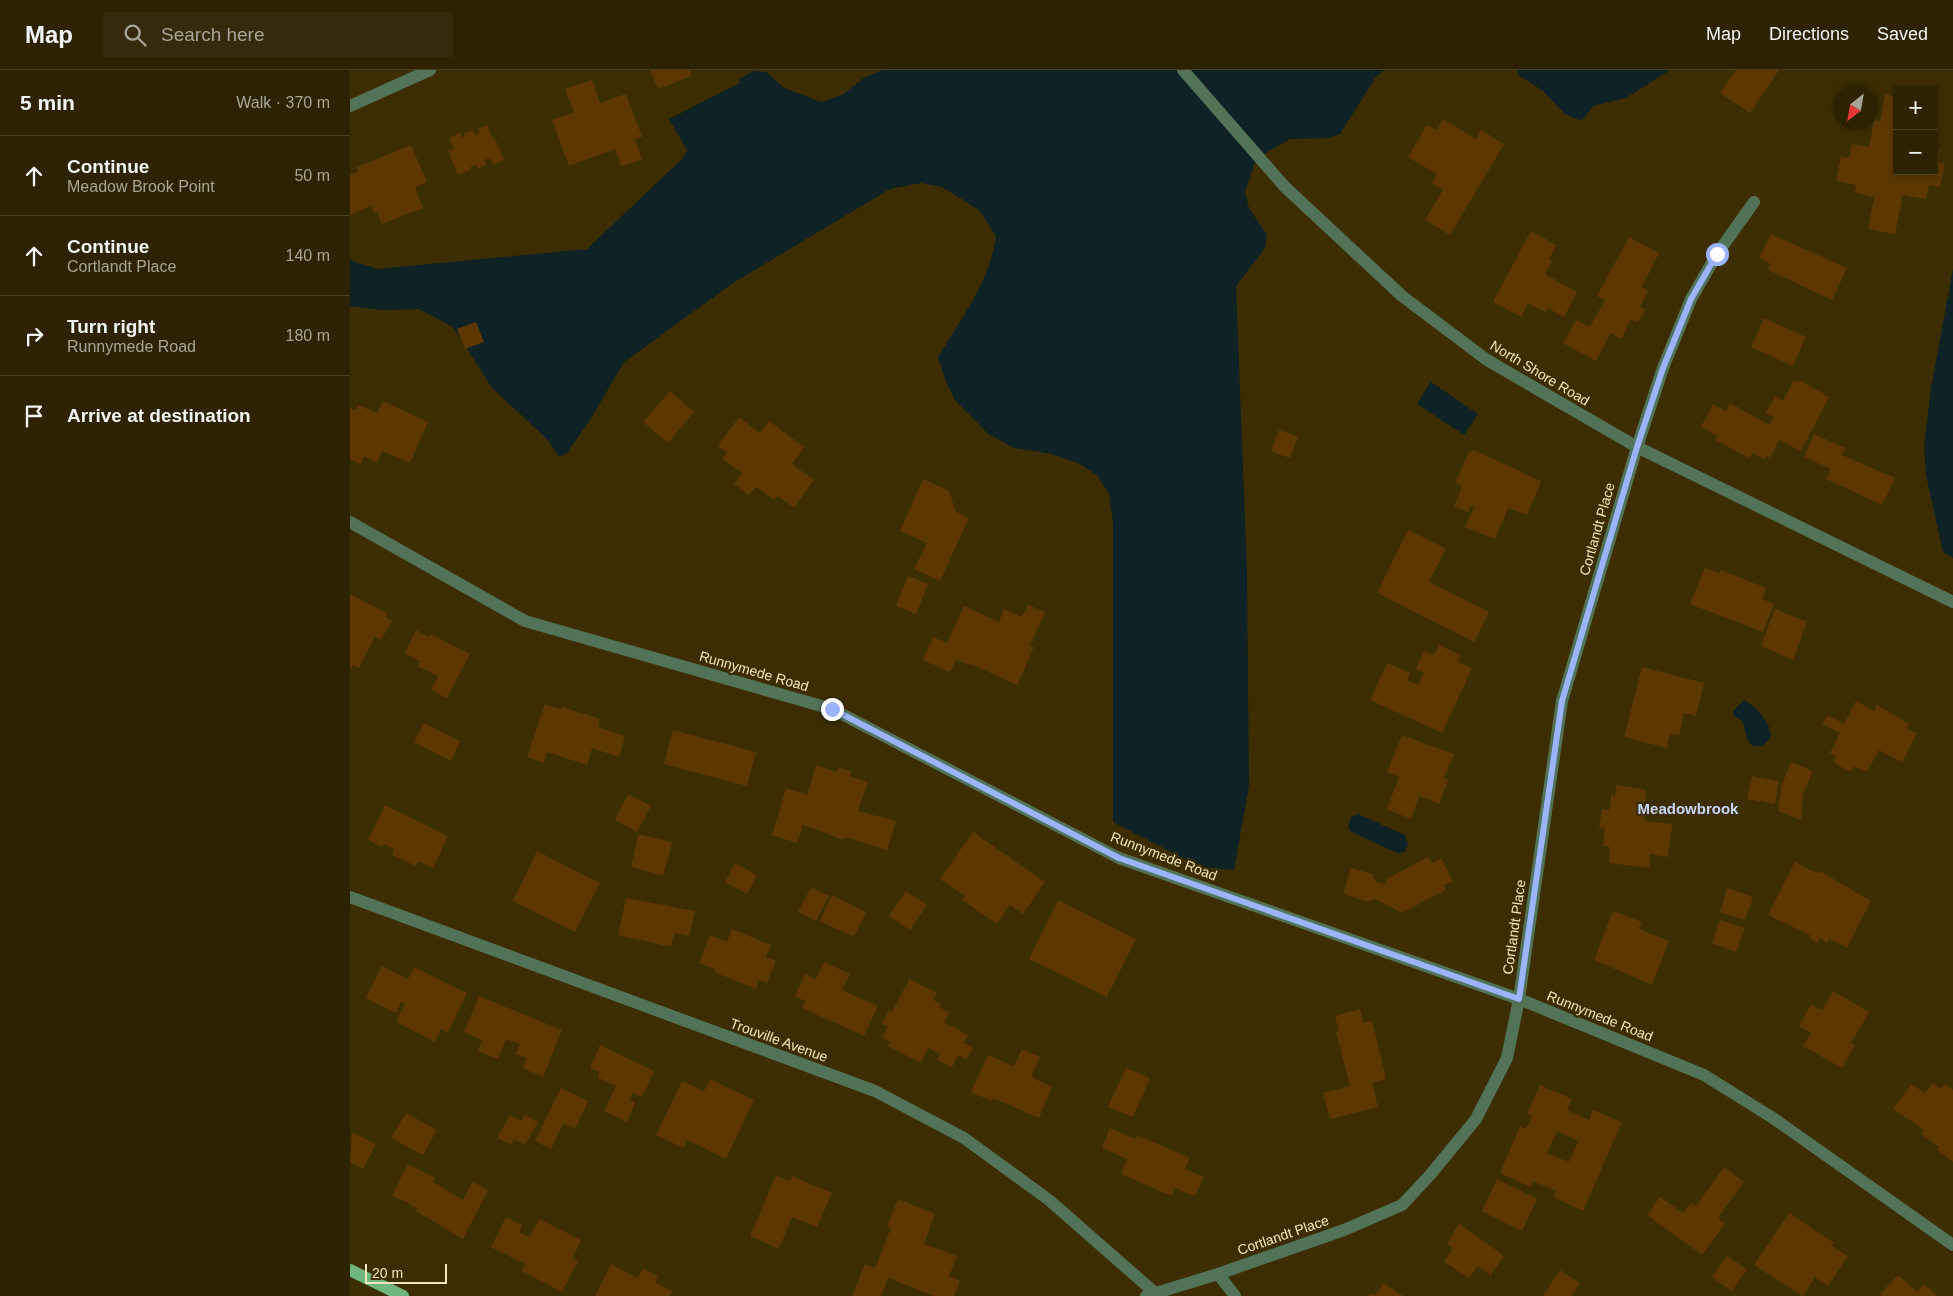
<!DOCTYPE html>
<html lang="en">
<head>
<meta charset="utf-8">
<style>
  :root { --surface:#2d2202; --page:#352a0c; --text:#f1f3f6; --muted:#a7a499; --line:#483f24 }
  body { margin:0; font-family:Helvetica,sans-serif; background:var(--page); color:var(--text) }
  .controls { position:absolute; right:15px; top:15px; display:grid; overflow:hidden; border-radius:0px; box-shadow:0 2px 8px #0003 }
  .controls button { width:45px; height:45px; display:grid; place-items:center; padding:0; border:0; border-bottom:1px solid var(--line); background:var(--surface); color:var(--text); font:25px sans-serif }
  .compass { position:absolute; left:1483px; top:15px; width:45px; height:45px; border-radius:50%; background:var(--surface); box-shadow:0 2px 8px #0003; rotate:211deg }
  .scale { position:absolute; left:15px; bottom:12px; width:82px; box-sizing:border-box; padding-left:5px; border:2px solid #f2e4be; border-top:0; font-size:14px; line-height:18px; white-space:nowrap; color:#f2e4be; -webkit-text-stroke:4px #3c2e02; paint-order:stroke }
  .stop { position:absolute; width:15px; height:15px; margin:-11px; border:4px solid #9cb4fd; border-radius:50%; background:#fff }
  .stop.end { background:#9cb4fd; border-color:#fff; box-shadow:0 1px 5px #0008 }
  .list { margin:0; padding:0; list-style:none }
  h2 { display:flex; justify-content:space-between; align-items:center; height:65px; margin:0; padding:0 20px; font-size:21px }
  h2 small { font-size:16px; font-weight:400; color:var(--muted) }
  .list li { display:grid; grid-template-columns:32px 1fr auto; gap:15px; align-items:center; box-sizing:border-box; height:80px; padding:0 20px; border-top:1px solid var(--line) }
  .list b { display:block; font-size:19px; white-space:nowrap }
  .list p { margin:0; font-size:16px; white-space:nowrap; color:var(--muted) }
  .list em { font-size:16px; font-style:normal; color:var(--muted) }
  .icon { flex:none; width:28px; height:28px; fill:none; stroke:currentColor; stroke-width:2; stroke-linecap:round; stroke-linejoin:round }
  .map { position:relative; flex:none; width:1603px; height:1226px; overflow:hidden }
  header { display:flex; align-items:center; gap:30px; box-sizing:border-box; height:70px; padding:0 25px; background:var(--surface); border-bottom:1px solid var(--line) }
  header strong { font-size:24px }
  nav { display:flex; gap:28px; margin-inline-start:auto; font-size:18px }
  .search { width:350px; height:45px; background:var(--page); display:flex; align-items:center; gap:12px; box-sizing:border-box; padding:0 18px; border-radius:0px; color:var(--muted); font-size:19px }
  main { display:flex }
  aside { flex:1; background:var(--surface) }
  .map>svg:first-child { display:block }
  .water { fill:#0f2225 }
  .building { fill:#5c3800; fill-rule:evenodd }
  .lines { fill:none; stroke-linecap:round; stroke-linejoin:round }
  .minor { stroke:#527358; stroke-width:12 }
  .tertiary { stroke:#527358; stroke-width:12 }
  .primary { stroke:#6eb57e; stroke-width:12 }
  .route { stroke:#9cb4fd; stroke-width:6 }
  .labels { text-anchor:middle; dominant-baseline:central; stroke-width:5; stroke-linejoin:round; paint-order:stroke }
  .street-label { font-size:14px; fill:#f2e4be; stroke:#3c2e02 }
  .neighbourhood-label { font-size:15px; font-weight:bold; fill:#c6d5ff; stroke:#3c2e02 }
</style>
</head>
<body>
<header>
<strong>Map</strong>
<div class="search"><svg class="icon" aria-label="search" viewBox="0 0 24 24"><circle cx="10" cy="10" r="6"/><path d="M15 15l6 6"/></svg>Search here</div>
<nav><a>Map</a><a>Directions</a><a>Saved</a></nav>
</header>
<main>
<aside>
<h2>5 min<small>Walk · 370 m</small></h2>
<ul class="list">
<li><svg class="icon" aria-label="ahead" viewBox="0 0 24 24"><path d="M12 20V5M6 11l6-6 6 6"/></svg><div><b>Continue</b><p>Meadow Brook Point</p></div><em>50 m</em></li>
<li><svg class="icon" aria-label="ahead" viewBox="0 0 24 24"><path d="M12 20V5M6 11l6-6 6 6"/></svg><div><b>Continue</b><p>Cortlandt Place</p></div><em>140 m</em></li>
<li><svg class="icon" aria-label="right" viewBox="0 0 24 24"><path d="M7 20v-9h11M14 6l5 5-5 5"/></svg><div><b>Turn right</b><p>Runnymede Road</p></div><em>180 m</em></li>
<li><svg class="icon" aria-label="arrive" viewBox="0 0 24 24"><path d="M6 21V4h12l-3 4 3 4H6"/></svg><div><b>Arrive at destination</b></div></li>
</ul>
</aside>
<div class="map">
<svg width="1603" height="1226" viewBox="0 0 1603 1226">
  <rect width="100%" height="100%" fill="#3c2e02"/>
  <!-- water -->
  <path class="water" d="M532 0H1034L1026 7 990 64 978 68 940 69 906 89 895 122 899 138 917 165 915 178 886 216 897 502 899 716 884 800 850 797 763 752V452L759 424 747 405 728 393 701 384 664 378 638 364 605 330 596 312 588 287C611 249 640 211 646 166L629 140 592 117 571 113 540 119 383 213 274 292 240 350 216 384 209 387 198 370 142 318 103 257 69 239 32 240 0 236V187L2 191 28 199 237 179 332 89 337 80 319 49 390 13 389 9 404 1 416 2 434 18 471 32 492 25 514 8Z
    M1167 0H1320L1276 28 1243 36 1232 51 1215 44 1193 21 1170 6Z
    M1603 199V488L1593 482 1576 405 1574 377 1581 318Z
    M1081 312 1128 344 1114 365 1067 334Z
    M1394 630C1407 638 1421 652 1421 667L1412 676H1402L1397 669 1393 652 1383 645V641Z
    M1008 744 1055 765 1058 775 1054 782 1047 783 1000 761 998 757 1001 747Z"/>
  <!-- building -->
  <path class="building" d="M300 0H339L342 6 308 19Z
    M1386 0H1429L1400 43 1370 23Z
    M242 10 250 33 276 24 292 67 285 69 292 89 271 97 265 79 219 96 202 50 224 42 215 19Z
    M1535 24 1547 27V101H1584V79L1590 80 1588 92 1595 94 1590 117 1579 115 1576 129 1553 125 1545 164 1518 159 1524 127 1505 123 1506 115 1486 111 1491 86 1499 88 1502 74 1519 77 1524 50 1530 51Z
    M1093 49 1126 69 1131 60 1154 74 1100 165 1075 150 1093 120 1082 113 1087 104 1058 87 1077 55 1087 60Z
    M137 55 142 67 144 66 154 90 143 95 140 88 134 90 136 95 128 99 126 95 120 97 121 100 108 105 98 81 104 79 99 68 110 63 112 68 115 67 114 63 123 60 125 65 130 62 128 59Z
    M61 75 77 112 65 117 73 138 32 154 27 142 24 143 21 136 0 145V105L9 101 7 97Z
    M1181 161 1206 175 1199 189 1202 190 1195 204 1227 222 1214 247 1198 238 1195 242 1178 233 1171 247 1143 232Z
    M1421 164 1497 198 1482 230 1418 200 1421 194 1409 188Z
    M1279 167 1309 183 1292 217 1298 221 1290 237 1295 240 1288 252 1281 249 1271 269 1261 263 1246 291 1213 273 1226 250 1240 257 1255 230 1247 226Z
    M1414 248 1456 267 1443 296 1401 277Z
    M126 252 134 272 115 279 107 259Z
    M1444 310 1448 312 1449 310 1479 327 1451 381 1429 370 1420 388 1417 386 1415 390 1402 383 1400 388 1365 370 1367 366 1351 357 1363 334 1376 341 1380 333 1420 355 1424 347 1416 343 1425 326 1433 331Z
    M320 321 344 342 318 373 293 352Z
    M33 331 78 352 60 393 32 381 27 393 14 386 10 394 0 389V338L6 340 8 335 27 343Z
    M389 347 410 363 419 351 454 377 442 394 464 410 444 438 428 426 424 430 406 417 399 425 384 414 392 403 372 389 377 382 368 376Z
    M929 360 948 367 940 388 921 381Z
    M1464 364 1495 378 1492 385 1545 408 1532 435 1476 409 1481 399 1454 387Z
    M1124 380 1191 411 1177 445 1158 438 1145 469 1115 457 1124 437 1121 436 1118 442 1104 436 1112 416 1105 413 1119 381 1122 382Z
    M573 409 599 421 606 442 619 448 590 511 564 499 577 473 550 461Z
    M1058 460 1096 479 1079 512 1139 542 1124 572 1027 523Z
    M1355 497 1369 503 1371 500 1416 518 1412 529 1424 534 1413 562 1340 534Z
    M558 506 578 514 566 544 546 536Z
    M0 524 37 543 35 547 42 551 31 570 25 567 9 598 3 595 0 601Z
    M678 535 695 542 680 576 684 577 667 615 619 593 618 595 606 590 600 602 573 590 583 567 597 573 614 536 649 552 654 539 672 547Z
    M1425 539 1457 552 1443 590 1411 576Z
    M66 560 79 567 81 564 120 584 97 628 81 620 88 606 67 596 70 591 55 583Z
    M1089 575 1110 585 1108 592 1122 598 1092 663 1020 630 1037 593 1060 603 1057 610 1068 615 1074 603 1066 599 1074 581 1084 585Z
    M1292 597 1354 613 1346 646 1334 643 1329 665 1320 664 1317 678 1274 667Z
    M1506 631 1524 641 1527 635 1559 654 1557 658 1567 663 1552 692 1529 680 1517 702 1504 696 1501 702 1483 692 1486 687 1480 683 1490 663 1472 654 1477 645 1494 654Z
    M195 634 211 639 213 637 250 649 248 657 275 666 269 687 242 678 237 695 197 682 194 693 177 687Z
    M74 653 110 671 101 691 64 672Z
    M323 660 406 682 397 716 314 694Z
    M1052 665 1104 684 1094 708 1098 710 1089 734 1069 726 1061 749 1037 739 1049 707 1037 702Z
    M1441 692 1463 701 1453 724 1451 750 1428 741 1431 717Z
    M466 695 487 702 489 697 501 701 500 706 518 712 508 741 546 751 537 780 495 767 494 770 453 755 447 773 422 765 436 718 457 725Z
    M1402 706 1429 711 1425 734 1397 729Z
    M1266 715 1296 720 1295 751 1322 754 1318 787 1300 784 1299 798 1259 793 1260 777 1253 776 1255 759 1249 758 1252 739 1260 740 1261 725 1265 726Z
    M278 724 301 736 287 762 265 750Z
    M35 735 98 766 83 798 68 791 66 796 42 785 44 779 34 774 32 777 18 770Z
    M623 762 695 812 673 844 660 835 647 854 612 830 615 826 590 809Z
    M289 764 322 772 313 806 281 797Z
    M187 781 250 813 225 862 163 831Z
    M1078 787 1082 793 1091 788 1103 811 1094 815 1096 820 1052 843 1025 829 1018 832 993 824 1001 798 1022 804 1026 812 1035 814 1036 809Z
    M1445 792 1462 801 1468 803 1470 801 1521 831 1497 878 1480 869 1477 873 1470 868 1467 873 1459 868 1460 865 1418 845Z
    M385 793 407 805 397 824 375 812Z
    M461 817 479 826 466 851 448 842Z
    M1377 818 1403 827 1395 850 1370 842Z
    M556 821 577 835 560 860 539 846Z
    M482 825 516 842 504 867 470 851Z
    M276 828 345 841 339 866 324 863 321 877 268 865Z
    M708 830 786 869 757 927 679 889Z
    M1263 841 1292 852 1289 859 1319 871 1302 915 1244 890Z
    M1370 850 1395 858 1386 882 1362 873Z
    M382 859 421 875 416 887 426 891 417 913 409 910 406 919 364 902 365 899 349 893 360 865 377 872Z
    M474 892 500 904 492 920 528 936 514 966 452 938 455 931 445 926 455 904 466 909Z
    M32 896 58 909 64 897 117 923 98 963 91 959 85 972 46 952 55 933 51 932 46 943 16 928Z
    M559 909 587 923 583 930 591 934 589 937 599 943 594 952 618 965 614 973 623 978 616 990 608 985 602 997 587 990 590 984 578 978 571 993 538 976 540 972 532 968 538 956 532 954 539 940 542 942Z
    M1483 921 1519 942 1501 973 1505 975 1492 998 1453 976 1461 963 1449 956 1461 934 1472 940Z
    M129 926 212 960 193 1007 173 998 177 988 165 984 170 974 156 969 148 989 128 981 132 970 114 962Z
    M1010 939 1013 953 1022 951 1036 1009 1022 1013 1028 1037 980 1049 973 1023 1000 1016 986 962 989 961 985 946Z
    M250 975 304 1001 292 1027 283 1023 280 1030 285 1033 277 1052 254 1041 266 1016 247 1007 250 1002 240 998Z
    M672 979 690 987 681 1007 702 1017 689 1048 643 1028 642 1031 621 1022 638 985 664 996Z
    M776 998 800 1008 783 1047 758 1037Z
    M360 1009 404 1030 376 1089 337 1070 334 1078 306 1065 332 1011 354 1021Z
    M1583 1013 1591 1019 1595 1014 1603 1020V1092L1587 1080 1589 1077 1571 1064 1574 1060 1543 1039 1561 1014 1575 1023Z
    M1190 1015 1222 1029 1217 1040 1239 1050 1243 1040 1272 1052 1233 1141 1203 1127 1206 1121 1183 1111 1181 1117 1150 1103 1170 1056 1176 1059 1182 1046 1177 1044ZM1207 1061 1228 1071 1219 1092 1197 1083Z
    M211 1018 238 1031 225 1059 213 1054 201 1079 185 1071Z
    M56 1043 87 1060 73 1085 41 1068Z
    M160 1045 171 1051 175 1045 188 1052 175 1075 164 1069 161 1075 147 1068Z
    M760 1058 785 1069 787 1065 840 1088 835 1099 854 1107 845 1126 825 1118 822 1126 771 1104 777 1089 752 1078Z
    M2 1062 26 1074 13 1099 0 1092Z
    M58 1094 85 1108 83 1112 113 1130 122 1112 138 1120 113 1169 66 1141 67 1137H63L57 1132 42 1126Z
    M1374 1097 1394 1112 1368 1148 1375 1154 1352 1185 1297 1145 1310 1127 1333 1143 1341 1133 1346 1136Z
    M426 1105 440 1111 442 1106 482 1123 467 1157 442 1147 429 1179 400 1166Z
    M1147 1109 1187 1129 1172 1161 1132 1141Z
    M548 1129 585 1144 574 1174 607 1186 599 1206 610 1211 604 1226H584L538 1208 531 1226H502L515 1194 525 1198 541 1158 537 1157Z
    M1439 1143 1484 1173 1482 1176 1498 1186 1478 1216 1465 1207 1453 1226 1404 1195Z
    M156 1147 172 1155 169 1162 179 1167 189 1149 231 1170 223 1188 228 1191 212 1222 172 1201 175 1194 141 1177Z
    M1109 1153 1154 1186 1141 1205 1128 1196 1119 1208 1094 1192 1103 1178 1097 1174Z
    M1377 1186 1397 1199 1382 1221 1362 1207Z
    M261 1194 288 1208 293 1198 308 1206 305 1212 322 1221 320 1226H245Z
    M1210 1200 1230 1213 1222 1226H1193Z
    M1548 1205 1567 1222 1574 1214 1588 1226H1532L1530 1224Z
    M1034 1213 1053 1226H1019L1021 1223 1024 1226Z"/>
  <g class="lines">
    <!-- minor -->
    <path class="minor" d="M0 36 80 0
      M0 452 175 551 482 639 769 788 1169 929 1354 1005 1423 1048 1603 1175
      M0 827 525 1021 614 1068 699 1130 804 1222
      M868 1204 885 1226
      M796 1226 868 1204 994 1160 1052 1135 1080 1105 1126 1049 1157 988 1169 929 1212 631 1287 377 1313 298 1341 229 1367 184 1404 132"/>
    <!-- tertiary -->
    <path class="tertiary" d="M833 0 935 117 1052 226 1137 290 1287 377 1603 532"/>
    <!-- primary -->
    <path class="primary" d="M0 1200 53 1226"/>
  </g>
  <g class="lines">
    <!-- route -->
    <path class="route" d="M482 639 769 788 1169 929 1212 631 1287 377 1313 298 1341 229 1367 184"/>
  </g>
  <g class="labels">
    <!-- street labels -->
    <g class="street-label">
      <text transform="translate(1190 303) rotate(31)">North Shore Road</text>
      <text transform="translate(1247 459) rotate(-74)">Cortlandt Place</text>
      <text transform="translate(404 601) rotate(16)">Runnymede Road</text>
      <text transform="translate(814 786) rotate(21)">Runnymede Road</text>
      <text transform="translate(1164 857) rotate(-82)">Cortlandt Place</text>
      <text transform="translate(1250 946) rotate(22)">Runnymede Road</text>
      <text transform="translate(429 970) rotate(20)">Trouville Avenue</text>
      <text transform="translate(933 1165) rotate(-19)">Cortlandt Place</text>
    </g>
    <!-- neighbourhood labels -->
    <g class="neighbourhood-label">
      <text x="1338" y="738">Meadowbrook</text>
    </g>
  </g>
</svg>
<div class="controls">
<button>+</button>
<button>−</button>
</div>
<svg class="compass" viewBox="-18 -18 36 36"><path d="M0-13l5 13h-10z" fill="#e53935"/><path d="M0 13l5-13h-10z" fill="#a7a499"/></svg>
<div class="scale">20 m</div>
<div class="stop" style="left:1367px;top:184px"></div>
<div class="stop end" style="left:482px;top:639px"></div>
</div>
</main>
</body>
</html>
